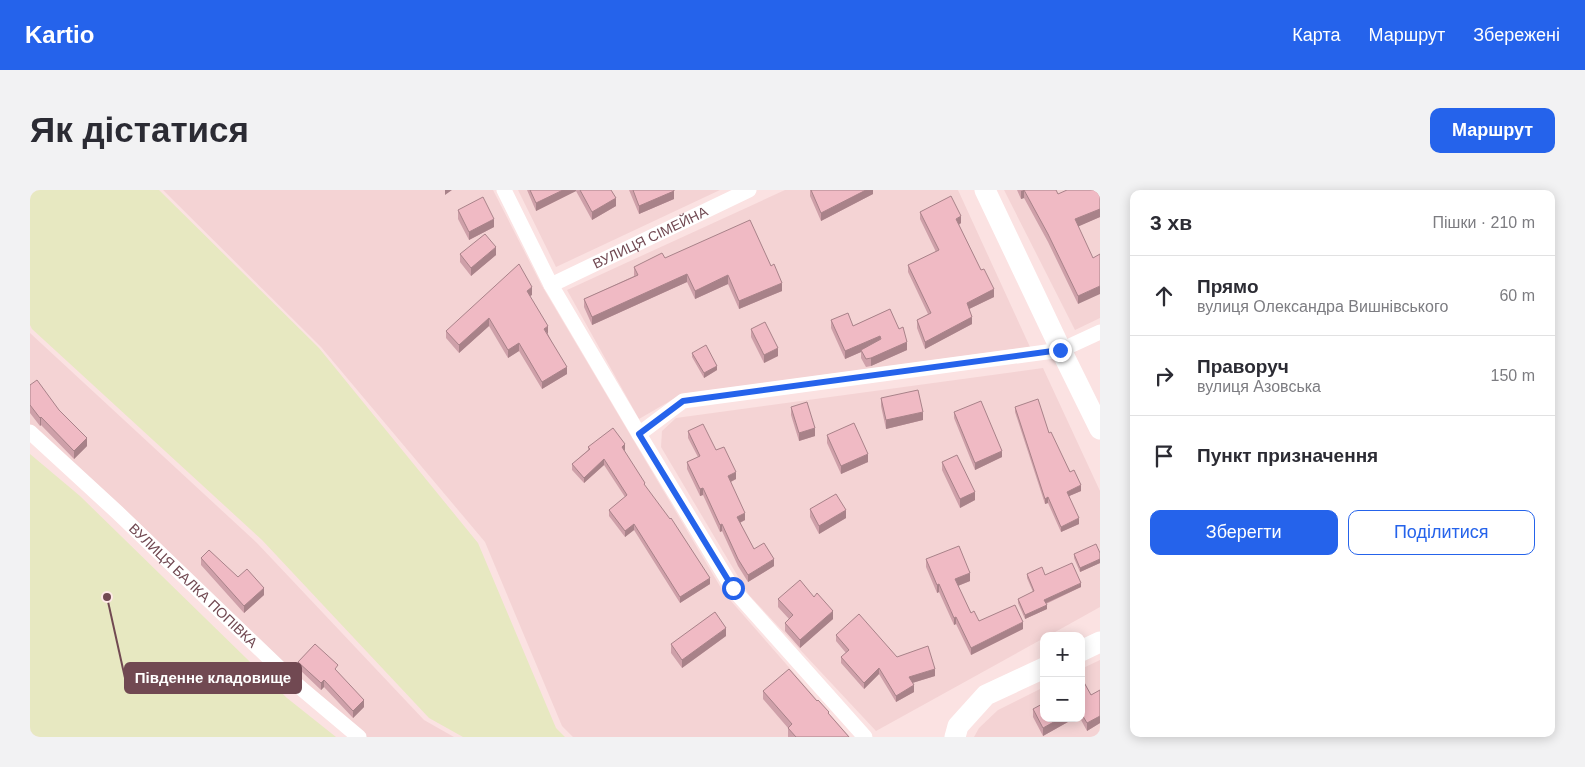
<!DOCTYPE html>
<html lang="uk">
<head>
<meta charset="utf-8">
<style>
  :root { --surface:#fff; --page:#f2f2f3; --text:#2b2b33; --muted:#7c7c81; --line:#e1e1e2; --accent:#2563eb }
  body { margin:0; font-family:Arial,sans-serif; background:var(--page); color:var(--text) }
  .controls { position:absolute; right:15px; bottom:15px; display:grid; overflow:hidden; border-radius:10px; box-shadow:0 2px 12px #0003 }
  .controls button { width:45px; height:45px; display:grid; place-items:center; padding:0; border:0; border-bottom:1px solid var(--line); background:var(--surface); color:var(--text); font:25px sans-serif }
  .stop { position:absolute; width:15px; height:15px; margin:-11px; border:4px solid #2563eb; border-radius:50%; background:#fff }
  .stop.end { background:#2563eb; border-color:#fff; box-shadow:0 1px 5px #0008 }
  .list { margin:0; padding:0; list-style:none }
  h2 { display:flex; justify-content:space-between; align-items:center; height:65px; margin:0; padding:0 20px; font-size:21px }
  h2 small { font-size:16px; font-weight:400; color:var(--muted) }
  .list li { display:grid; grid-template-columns:32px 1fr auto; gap:15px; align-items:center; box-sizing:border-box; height:80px; padding:0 20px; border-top:1px solid var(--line) }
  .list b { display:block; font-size:19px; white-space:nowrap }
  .list p { margin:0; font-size:16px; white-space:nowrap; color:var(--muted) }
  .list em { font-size:16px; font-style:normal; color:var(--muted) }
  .actions { display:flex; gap:10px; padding:15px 20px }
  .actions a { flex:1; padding:11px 0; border:1px solid var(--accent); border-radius:10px; text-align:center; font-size:18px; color:var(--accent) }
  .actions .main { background:var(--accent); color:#fff }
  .icon { flex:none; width:28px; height:28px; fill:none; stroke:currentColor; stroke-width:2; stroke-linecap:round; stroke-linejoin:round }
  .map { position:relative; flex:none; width:1070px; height:547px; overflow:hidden; border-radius:10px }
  header { display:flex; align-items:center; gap:30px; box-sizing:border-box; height:70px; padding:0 25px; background:var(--accent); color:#fff }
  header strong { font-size:24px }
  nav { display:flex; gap:28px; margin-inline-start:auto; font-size:18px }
  .intro { display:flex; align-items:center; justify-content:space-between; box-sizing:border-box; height:120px; padding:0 30px }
  h1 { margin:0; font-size:35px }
  .button { padding:12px 22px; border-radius:10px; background:var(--accent); color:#fff; font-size:18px; font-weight:700 }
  main { display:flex; gap:30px; padding:0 30px }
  aside { flex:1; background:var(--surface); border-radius:10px; box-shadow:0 2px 12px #0003 }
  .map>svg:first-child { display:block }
  .residential { fill:#f4d3d4 }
  .green { fill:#e7e8c1 }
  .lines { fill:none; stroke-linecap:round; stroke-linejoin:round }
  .street { stroke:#fff; stroke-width:15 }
  .secondary { stroke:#fff; stroke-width:21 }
  .wall { fill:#cea0a9 }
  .shaded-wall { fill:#a88289 }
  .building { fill:#f0bac4; stroke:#a88289 }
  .route { stroke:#2563eb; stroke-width:6 }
  .labels { text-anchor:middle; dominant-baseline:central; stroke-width:4; stroke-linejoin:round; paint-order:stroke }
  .street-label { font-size:14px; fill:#714952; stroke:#fee8e7 }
  .leader { fill:none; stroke:#714952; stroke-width:2 }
  .callout-dot { fill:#714952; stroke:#fee8e7; stroke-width:2 }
  .callout { fill:#714952; stroke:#714952; stroke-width:2 }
  .callout-label { font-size:15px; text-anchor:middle; font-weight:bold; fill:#fff }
</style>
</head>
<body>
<header>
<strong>Kartio</strong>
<nav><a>Карта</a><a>Маршрут</a><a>Збережені</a></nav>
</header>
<div class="intro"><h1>Як дістатися</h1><a class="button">Маршрут</a></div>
<main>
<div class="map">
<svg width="1070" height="547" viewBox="0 0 1070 547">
  <rect width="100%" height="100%" fill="#fbe2e2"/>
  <!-- residential -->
  <path class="residential" d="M133 0H463L512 96 694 403 820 547H543L532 536 455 352 291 157Z
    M488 0H690L526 77Z
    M755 0H928L1000 157 652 204 609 229 537 100Z
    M974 0H1070V128L1045 140Z
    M0 143 227 353 394 530 424 547H334L0 236Z
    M1013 178 1070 301V417L1018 446H1014V448L846 541 719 405 631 257 632 241 646 228Z
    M1070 470V547H944L949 538 968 520 1014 497V528H1051V479Z"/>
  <!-- green -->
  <path class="green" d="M0 0H129L289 158 448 353 526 538 535 547H433L399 528 232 350 2 139 0 135Z
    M0 264 50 306 257 508 306 547H0Z"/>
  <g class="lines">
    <!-- street -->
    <g class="street">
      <path d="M474 0 521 95 609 244 703 399 835 547"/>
      <path id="s1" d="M521 95 719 0"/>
      <path id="s2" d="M0 242 87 322 266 494 329 547"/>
      <path d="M609 244 653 211 1031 160 1070 142"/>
    </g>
    <!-- secondary -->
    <path class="secondary" d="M955 0 1031 160 1070 239
      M1051 461 1070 452
      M925 547 928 536 956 505 1014 478"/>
  </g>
  <!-- wall -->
  <path class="wall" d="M497 0H581L586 16 562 30 546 1 506 21Z
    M599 0H644V9L609 24Z
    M780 0H843V4L791 31 780 6Z
    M987 0H1026L1028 4 1070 0V27L1048 36V114L1018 52 994 8 991 9Z
    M428 20 464 37 439 50 428 29Z
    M890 22 931 33 929 35 964 107 939 119 942 134 895 159 887 138V130L898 124 878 82V75L906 62 890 29Z
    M430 64 466 65 441 86 430 72Z
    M635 68 752 101 709 119 698 94 665 109 657 92 562 135 554 117V109L604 86V77Z
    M502 105 500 106 537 184 512 199 489 161 478 168 459 136 429 163 416 148V141Z
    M860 119 877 160 841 176 836 177 831 168V162L815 169 801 138V130L823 136Z
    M721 139 748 166 734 173 721 147Z
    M662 163 687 180 674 188 662 167Z
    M0 195 57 256 44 269 11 235 10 236 0 223Z
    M851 208 893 230 856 239 851 216Z
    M761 217 785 246 769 251 761 225Z
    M985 217 1019 243 1051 301 1039 306 1049 334 1031 342 1018 313 1015 314 985 222Z
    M924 222 972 267 945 280 924 228Z
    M658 241 686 260 706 289 701 292 715 330 710 333 724 359 744 376 718 392 708 376 692 341 690 342 673 305 670 306 657 279V272L668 267 658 248Z
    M797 245 838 272 811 284 797 253Z
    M558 257 595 260 594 261 615 297 680 394 650 413 604 340 595 347 579 326V320L595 307 574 275 554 293 542 280V274L558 260Z
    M912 272 945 310 930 318 912 280Z
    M780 319 816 328 789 344 780 327Z
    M1070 363V373L1050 382 1044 368V364Z
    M171 368 234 405 214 423 171 375Z
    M896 369 940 391 928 396 941 423 949 431 993 439 941 465 926 434 924 435 909 402 907 403 896 377Z
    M997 384 1015 385 1051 397 1016 414 1017 419 995 429 988 413V409L1003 402 997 388Z
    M784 407 803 429 770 458 755 441V433L759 429 748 417V409Z
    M806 445 867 467 905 486 882 493 884 502 866 512 849 484 834 499 811 473V467L816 463 806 451Z
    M696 446 652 478 641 463V454Z
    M268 472 308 482 334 517 323 528 294 497 291 500 268 478Z
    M1051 487 1061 505 1070 500V533L1057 541 1050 528H1051Z
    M733 501 787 511 819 547H758V538L733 509Z
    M1003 519 1014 528H1045L1013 546 1003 527Z"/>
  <!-- shaded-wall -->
  <path class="shaded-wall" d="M415 0H422L415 5Z
    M533 0H546V1L506 21V13Z
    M836 0H843V4L791 31V23Z
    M994 0V8L991 9V1Z
    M644 1V9L609 24V16Z
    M586 8V16L562 30V22Z
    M1070 19V27L1045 38V29Z
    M931 26V33L926 36V29Z
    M464 29V37L439 50V42Z
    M466 57V65L441 86V78Z
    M657 84V92L562 135V127Z
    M698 85V94L665 109V101Z
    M752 93V101L709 119V111Z
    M1070 96V104L1048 114V106Z
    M502 97V105L497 108V101Z
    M964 99V107L937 120V113Z
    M942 127V134L895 159V152Z
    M459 128V136L429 163V155Z
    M518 136V144L514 139Z
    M850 146V154L831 160V162L815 169V161Z
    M877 152V160L841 176V168Z
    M489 153V161L478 168V160Z
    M748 158V166L734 173V165Z
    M687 176V180L674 188V183Z
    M537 177V184L512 199V192Z
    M893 222V230L856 239V230Z
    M11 227V235L10 236V228Z
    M785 238V246L769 251V243Z
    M57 248V256L44 269V261Z
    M595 254V260L592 263V257Z
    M972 261V267L945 280V273Z
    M838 264V272L811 284V276Z
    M574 269V275L554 293V288Z
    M706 282V289L698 293V286Z
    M1051 295V301L1037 307V302Z
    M673 298V305L670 306V299Z
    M945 302V310L930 318V309Z
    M1018 307V313L1015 314V309Z
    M816 320V328L789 344V336Z
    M715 323V330L707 334V327Z
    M1049 328V334L1031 342V337Z
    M604 334V340L595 347V341Z
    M692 334V341L690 342V335Z
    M744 369V376L718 392V385Z
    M1070 369V373L1050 382V378Z
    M940 383V391L925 397V389Z
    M680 388V394L650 413V407Z
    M1051 393V397L1014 414V410Z
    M909 394V402L907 403V395Z
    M234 398V405L214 423V416Z
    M1017 415V419L995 429V425Z
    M803 421V429L770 458V450Z
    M926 427V434L924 435V428Z
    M993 432V439L941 465V458Z
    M696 438V446L652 478V470Z
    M849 478V484L834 499V493Z
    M905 479V486L879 494V487Z
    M294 490V497L291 500V493Z
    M884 495V502L866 512V506Z
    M334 510V517L323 528V521Z
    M1070 526V533L1057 541V533Z
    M1031 528H1045L1013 546V538Z"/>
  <!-- building -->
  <path class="building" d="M500 0H533L506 13Z
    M550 0H581L586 8 562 22Z
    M603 0H644V1L609 16Z
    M781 0H836L791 23Z
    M994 0H1026L1028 4 1037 0H1070V19L1045 29 1063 68 1070 64V96L1048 106 1018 44Z
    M921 6 931 26 926 29 951 80 954 79 964 99 937 113 942 127 895 152 887 130 901 123 878 75 909 60 890 22Z
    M453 7 464 29 439 42 428 20Z
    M720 30 741 76 744 74 752 93 709 111 698 85 665 101 657 84 562 127 554 109 608 85 604 77 632 63 635 68Z
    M455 44 466 57 441 78 430 64Z
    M489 74 502 97 497 101 518 136 514 139 537 177 512 192 489 153 478 160 459 128 429 155 416 141Z
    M860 119 869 139 873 137 877 152 841 168 836 169 831 160 851 149 850 146 815 161 801 130 818 123 823 136Z
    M735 132 748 158 734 165 721 139Z
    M676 155 687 176 674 183 662 163Z
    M7 190 29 220 57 248 44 261 11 227 10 228 0 215V195Z
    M888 200 893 222 856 230 851 208Z
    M1008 209 1019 243 1021 242 1040 282 1044 280 1051 295 1037 302 1049 328 1031 337 1018 307 1015 309 985 217Z
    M951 211 972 261 945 273 924 222Z
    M777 212 785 238 769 243 761 217Z
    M824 233 838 264 811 276 797 245Z
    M673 234 686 260 694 257 706 282 698 286 715 323 707 327 724 359 734 353 744 369 718 385 708 369 692 334 690 335 673 298 670 299 657 272 670 266 658 241Z
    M583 238 595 254 592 257 615 293 614 294 640 329 641 328 680 388 650 407 604 334 595 341 579 320 597 305 574 269 554 288 542 274 560 259 558 257Z
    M927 265 945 302 930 309 912 272Z
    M806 304 816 320 789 336 780 319Z
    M1066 354 1070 363V369L1050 378 1044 364Z
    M929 356 940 383 925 389 941 423 944 421 949 431 985 415 993 432 941 458 926 427 924 428 909 394 907 395 896 369Z
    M179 360 208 387 217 379 234 398 214 416 171 368Z
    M1042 373 1051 393 1014 410 1017 415 995 425 988 409 1004 401 997 384 1012 377 1015 385Z
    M770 390 784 407 787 403 803 421 770 450 755 433 763 425 748 409Z
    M685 422 696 438 652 470 641 454Z
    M829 424 867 467 898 456 905 479 879 487 884 495 866 506 849 478 834 493 811 467 819 460 806 445Z
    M285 454 308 475 305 479 334 510 323 521 294 490 291 493 268 472Z
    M759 479 787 511 788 510 799 522 798 523 819 547H766L758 538 762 534 733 501Z
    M1051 487 1061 505 1070 500V526L1057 533 1051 523Z
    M1014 513V528H1031L1013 538 1003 519Z"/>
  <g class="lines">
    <!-- route -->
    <path class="route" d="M703 398 609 244 653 211 1030 160"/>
  </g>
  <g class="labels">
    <!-- street labels -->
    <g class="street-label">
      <text stroke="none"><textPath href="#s1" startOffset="110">ВУЛИЦЯ СІМЕЙНА</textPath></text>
      <text stroke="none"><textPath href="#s2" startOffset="224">ВУЛИЦЯ БАЛКА ПОПІВКА</textPath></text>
    </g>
  </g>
  <!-- callouts -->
  <path class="leader" d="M77 407L95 488"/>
  <circle class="callout-dot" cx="77" cy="407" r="5"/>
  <rect class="callout" x="95" y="473" width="176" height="30" rx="5"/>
  <g class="callout-label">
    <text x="183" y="493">Південне кладовище</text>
  </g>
</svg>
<div class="controls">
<button>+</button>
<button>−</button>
</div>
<div class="stop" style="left:703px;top:398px"></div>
<div class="stop end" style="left:1030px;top:160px"></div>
</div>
<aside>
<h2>3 хв<small>Пішки · 210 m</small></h2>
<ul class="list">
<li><svg class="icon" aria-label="ahead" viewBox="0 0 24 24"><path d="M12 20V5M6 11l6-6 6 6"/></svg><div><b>Прямо</b><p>вулиця Олександра Вишнівського</p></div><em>60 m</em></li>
<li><svg class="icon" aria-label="right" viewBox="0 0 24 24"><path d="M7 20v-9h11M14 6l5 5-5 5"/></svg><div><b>Праворуч</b><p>вулиця Азовська</p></div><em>150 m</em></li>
<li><svg class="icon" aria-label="arrive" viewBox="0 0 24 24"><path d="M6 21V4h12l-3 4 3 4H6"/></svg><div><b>Пункт призначення</b></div></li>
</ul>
<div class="actions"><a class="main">Зберегти</a><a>Поділитися</a></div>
</aside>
</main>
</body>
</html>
